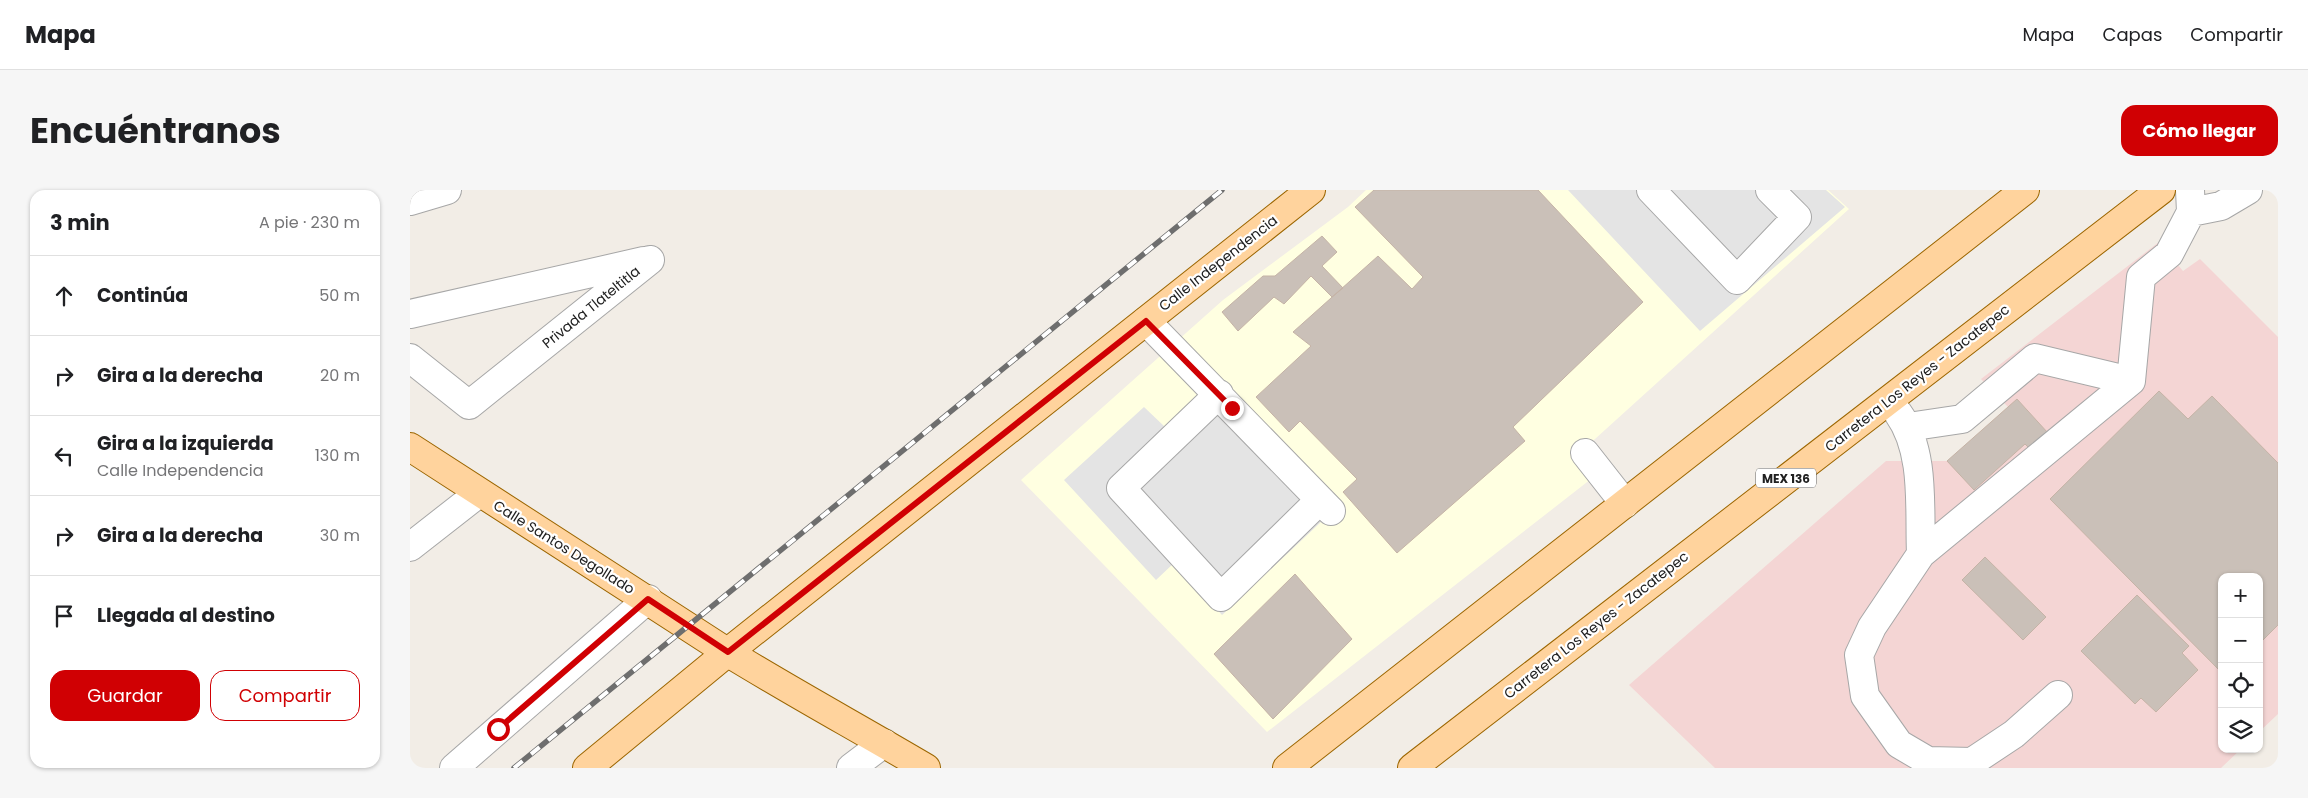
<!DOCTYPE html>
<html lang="es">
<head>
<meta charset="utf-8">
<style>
  :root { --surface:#fff; --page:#f6f6f6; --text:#202124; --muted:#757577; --line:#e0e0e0; --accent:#d00003 }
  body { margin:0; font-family:Poppins,sans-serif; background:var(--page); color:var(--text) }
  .controls { position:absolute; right:15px; bottom:15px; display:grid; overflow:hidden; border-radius:10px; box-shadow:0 1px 4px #0004 }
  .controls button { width:45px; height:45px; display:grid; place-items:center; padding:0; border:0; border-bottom:1px solid var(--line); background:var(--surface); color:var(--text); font:25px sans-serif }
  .stop { position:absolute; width:15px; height:15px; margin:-11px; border:4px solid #d00003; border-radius:50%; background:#fff }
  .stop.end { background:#d00003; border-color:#fff; box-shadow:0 1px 5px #0008 }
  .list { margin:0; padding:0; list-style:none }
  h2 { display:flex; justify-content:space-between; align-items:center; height:65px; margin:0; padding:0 20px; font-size:21px }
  h2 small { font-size:16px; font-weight:400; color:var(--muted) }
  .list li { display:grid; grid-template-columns:32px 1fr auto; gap:15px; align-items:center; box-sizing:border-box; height:80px; padding:0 20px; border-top:1px solid var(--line) }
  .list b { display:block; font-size:19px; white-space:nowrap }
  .list p { margin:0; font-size:16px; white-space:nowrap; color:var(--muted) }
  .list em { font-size:16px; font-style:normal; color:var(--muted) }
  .actions { display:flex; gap:10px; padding:15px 20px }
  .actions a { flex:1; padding:11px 0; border:1px solid var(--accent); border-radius:15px; text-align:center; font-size:18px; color:var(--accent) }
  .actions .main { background:var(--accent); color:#fff }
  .icon { flex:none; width:28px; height:28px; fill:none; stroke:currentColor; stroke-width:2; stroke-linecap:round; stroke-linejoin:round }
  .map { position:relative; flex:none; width:1868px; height:578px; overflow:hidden; border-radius:15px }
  header { display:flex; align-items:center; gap:30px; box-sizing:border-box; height:70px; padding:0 25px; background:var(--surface); border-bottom:1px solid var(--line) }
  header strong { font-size:24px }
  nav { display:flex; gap:28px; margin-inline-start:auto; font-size:18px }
  .intro { display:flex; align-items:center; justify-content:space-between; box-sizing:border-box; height:120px; padding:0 30px }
  h1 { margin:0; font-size:35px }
  .button { padding:12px 22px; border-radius:15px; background:var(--accent); color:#fff; font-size:18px; font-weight:700 }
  main { display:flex; gap:30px; padding:0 30px }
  aside { flex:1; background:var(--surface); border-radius:15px; box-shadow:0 1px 4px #0004 }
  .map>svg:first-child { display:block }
  .commercial { fill:#f4d5d4 }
  .education { fill:#ffffe1 }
  .parking { fill:#e4e4e4 }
  .building { fill:#cac0b8; stroke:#c5b3a6 }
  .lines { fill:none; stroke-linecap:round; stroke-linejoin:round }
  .minor-casing { stroke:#a7a7a7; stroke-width:30 }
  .major-casing { stroke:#9c6600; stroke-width:30 }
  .minor { stroke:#fff; stroke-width:28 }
  .major { stroke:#ffd39d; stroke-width:28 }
  .rail-casing { stroke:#6e6e6e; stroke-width:5.5 }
  .rail { stroke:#fff; stroke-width:4; stroke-dasharray:11; stroke-linecap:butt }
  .route { stroke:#d00003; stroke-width:6 }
  .labels { text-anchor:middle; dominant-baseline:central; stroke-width:4.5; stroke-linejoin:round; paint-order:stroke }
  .shield { fill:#fff; stroke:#636363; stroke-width:1 }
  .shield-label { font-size:12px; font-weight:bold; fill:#202020 }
  .street-label { font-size:14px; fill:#202020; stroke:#fff }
</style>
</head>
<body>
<header>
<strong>Mapa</strong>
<nav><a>Mapa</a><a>Capas</a><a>Compartir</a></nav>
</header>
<div class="intro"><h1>Encuéntranos</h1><a class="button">Cómo llegar</a></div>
<main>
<aside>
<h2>3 min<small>A pie · 230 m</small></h2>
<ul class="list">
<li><svg class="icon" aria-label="ahead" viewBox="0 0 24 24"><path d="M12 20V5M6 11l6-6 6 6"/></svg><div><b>Continúa</b></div><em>50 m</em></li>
<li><svg class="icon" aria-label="right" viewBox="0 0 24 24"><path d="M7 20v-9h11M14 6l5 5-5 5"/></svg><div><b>Gira a la derecha</b></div><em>20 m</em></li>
<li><svg class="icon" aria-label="left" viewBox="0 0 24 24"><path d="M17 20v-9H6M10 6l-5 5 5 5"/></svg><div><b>Gira a la izquierda</b><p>Calle Independencia</p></div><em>130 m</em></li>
<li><svg class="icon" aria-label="right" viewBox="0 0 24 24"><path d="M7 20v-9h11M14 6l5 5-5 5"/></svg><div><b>Gira a la derecha</b></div><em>30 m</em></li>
<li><svg class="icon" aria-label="arrive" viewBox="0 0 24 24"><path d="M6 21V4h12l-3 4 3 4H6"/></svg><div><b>Llegada al destino</b></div></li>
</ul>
<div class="actions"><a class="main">Guardar</a><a>Compartir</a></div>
</aside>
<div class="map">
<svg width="1868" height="578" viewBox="0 0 1868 578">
  <rect width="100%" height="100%" fill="#f2ede6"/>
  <!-- commercial -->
  <path class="commercial" d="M1749 52 1773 81 1790 69 1868 147V524L1849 542V387H1812V559H1831L1811 578H1305L1219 495 1476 271H1538L1598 217 1571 189Z"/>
  <!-- education -->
  <path class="education" d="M956 0H1418L1439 19 1164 268 1181 289 857 542 611 290 813 110 938 17Z"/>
  <!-- parking -->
  <path class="parking" d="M1158 0H1416L1435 17 1290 141Z
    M791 202 912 331 812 425 765 372 746 390 654 290 734 217 755 237Z"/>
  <!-- building -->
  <path class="building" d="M964 0H1128L1233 112 1103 237 1115 251 987 363 933 302 947 289 890 231 879 242 846 207 901 156 883 142 968 66 1002 99 1013 87 945 17Z
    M912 46 927 62 912 76 933 98 922 107 901 86 874 114 864 107 828 141 812 122 853 86H865Z
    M1749 201 1778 229 1802 206 1868 273V435L1849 454V387H1812V483L1640 309Z
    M1607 209 1638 243 1620 259 1615 254 1564 300 1537 271Z
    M1575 367 1636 427 1613 450 1552 390Z
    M885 384 942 449 863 529 804 464Z
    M1727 405 1779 456 1772 463 1788 480 1746 522 1731 508 1725 514 1671 461Z"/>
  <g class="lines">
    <!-- minor casing -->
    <g class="minor-casing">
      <path id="minor" d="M1241 0 1327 90 1387 27 1360 0
        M0 11 37 0
        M1781 22 1811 16 1838 0
        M0 124 234 71
        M736 131 921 321
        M0 168 59 215 240 70
        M809 204 711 298 811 407 910 310
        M1488 223C1516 262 1509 318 1511 364
        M1498 237 1552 229 1625 168 1721 191
        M1175 263 1215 314
        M0 357 69 303
        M1648 505 1604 544 1562 572 1518 571 1489 554 1455 506 1449 465 1462 437 1511 364 1721 191 1731 87 1759 64 1781 22 1780 0
        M44 578 238 409
        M441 578 474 553"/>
    </g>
    <!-- major casing -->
    <g class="major-casing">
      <path id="major" d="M0 257C105 326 211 394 317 462 382 502 450 539 516 578
        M177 578 318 462 901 0
        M877 578 1615 0
        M1002 578 1751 0"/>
    </g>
    <!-- minor -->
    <use href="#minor" class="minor"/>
    <!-- major -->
    <use href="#major" class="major"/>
    <!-- rail casing -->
    <g class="rail-casing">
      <path id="rail" d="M104 578 812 0"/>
    </g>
    <!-- rail -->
    <use href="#rail" class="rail"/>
  </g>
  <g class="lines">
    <!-- route -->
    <path class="route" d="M88 539 238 409 318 462 736 131 822 218"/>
  </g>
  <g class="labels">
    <!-- shield labels -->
    <rect class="shield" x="1346" y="278.5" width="60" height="19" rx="4"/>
    <g class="shield-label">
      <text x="1376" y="288">MEX 136</text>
    </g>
    <!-- street labels -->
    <g class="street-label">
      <text transform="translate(808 73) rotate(-38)">Calle Independencia</text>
      <text transform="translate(181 117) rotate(-39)">Privada Tlateltitla</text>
      <text transform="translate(1507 188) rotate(-38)">Carretera Los Reyes - Zacatepec</text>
      <text transform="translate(154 357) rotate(32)">Calle Santos Degollado</text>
      <text transform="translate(1186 435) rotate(-38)">Carretera Los Reyes - Zacatepec</text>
    </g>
  </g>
</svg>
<div class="controls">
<button>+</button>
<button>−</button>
<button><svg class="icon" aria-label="locate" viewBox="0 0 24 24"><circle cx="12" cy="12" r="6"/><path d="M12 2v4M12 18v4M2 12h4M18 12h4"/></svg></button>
<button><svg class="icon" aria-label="layers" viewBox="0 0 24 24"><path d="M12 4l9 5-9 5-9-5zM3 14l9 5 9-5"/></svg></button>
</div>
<div class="stop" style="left:88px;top:539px"></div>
<div class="stop end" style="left:822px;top:218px"></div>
</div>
</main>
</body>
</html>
